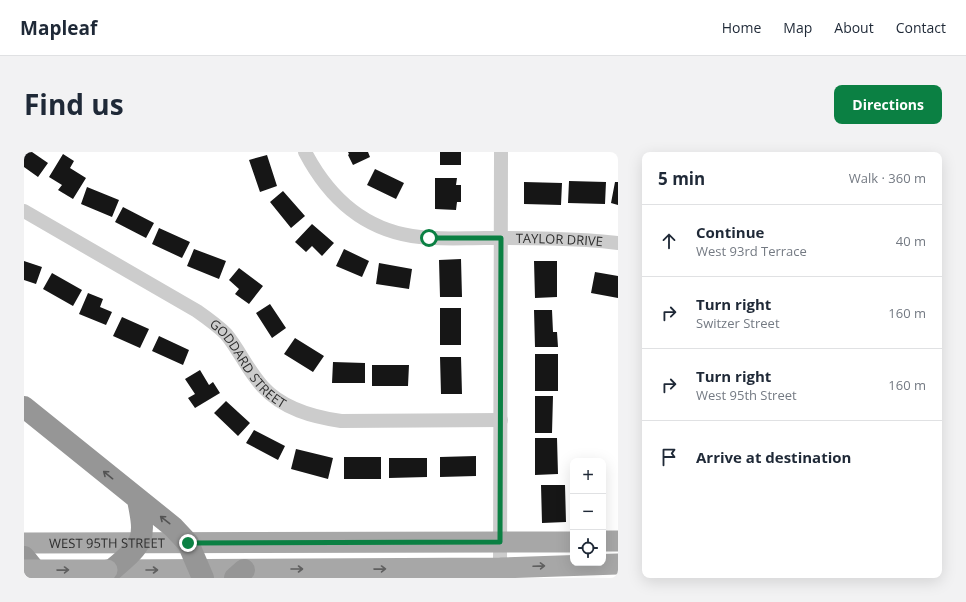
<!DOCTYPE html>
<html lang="en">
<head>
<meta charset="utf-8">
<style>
  :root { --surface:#fff; --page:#f2f2f3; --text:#1f2937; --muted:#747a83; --line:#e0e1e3; --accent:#0b8043 }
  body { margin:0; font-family:"Open Sans",sans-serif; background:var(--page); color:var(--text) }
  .controls { position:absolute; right:12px; bottom:12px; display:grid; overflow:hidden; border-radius:8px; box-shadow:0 4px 16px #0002 }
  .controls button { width:36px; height:36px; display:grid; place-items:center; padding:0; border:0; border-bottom:1px solid var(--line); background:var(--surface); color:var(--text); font:20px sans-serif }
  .stop { position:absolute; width:12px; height:12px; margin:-9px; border:3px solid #0b8043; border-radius:50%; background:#fff }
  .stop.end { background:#0b8043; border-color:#fff; box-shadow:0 1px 4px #0008 }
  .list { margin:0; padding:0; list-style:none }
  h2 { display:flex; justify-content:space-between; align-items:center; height:52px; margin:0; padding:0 16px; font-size:17px }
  h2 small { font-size:13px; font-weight:400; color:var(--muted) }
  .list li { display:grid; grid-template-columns:26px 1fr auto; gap:12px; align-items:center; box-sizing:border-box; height:72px; padding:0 16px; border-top:1px solid var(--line) }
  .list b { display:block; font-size:15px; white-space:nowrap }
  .list p { margin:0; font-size:13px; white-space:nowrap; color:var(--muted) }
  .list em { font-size:13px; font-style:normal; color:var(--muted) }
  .icon { flex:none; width:22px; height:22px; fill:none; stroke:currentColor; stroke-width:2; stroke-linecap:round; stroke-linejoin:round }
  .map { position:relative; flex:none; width:594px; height:426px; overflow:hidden; border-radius:8px }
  header { display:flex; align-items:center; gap:24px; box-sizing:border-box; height:56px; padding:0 20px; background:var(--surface); border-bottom:1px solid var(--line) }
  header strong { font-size:19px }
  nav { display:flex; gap:22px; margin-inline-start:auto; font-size:14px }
  .intro { display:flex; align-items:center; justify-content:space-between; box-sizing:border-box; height:96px; padding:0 24px }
  h1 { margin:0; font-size:28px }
  .button { padding:10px 18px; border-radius:8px; background:var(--accent); color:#fff; font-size:14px; font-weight:700 }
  main { display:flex; gap:24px; padding:0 24px }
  aside { flex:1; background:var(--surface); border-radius:8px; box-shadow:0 4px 16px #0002 }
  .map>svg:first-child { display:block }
  .building { fill:#161616 }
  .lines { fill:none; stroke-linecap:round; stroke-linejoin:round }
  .minor { stroke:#ccc; stroke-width:14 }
  .primary { stroke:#a7a7a7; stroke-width:21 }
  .motorway { stroke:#969696; stroke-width:22 }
  .primary-bridge { stroke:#a7a7a7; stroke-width:21 }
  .oneway { stroke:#535353 }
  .oneway2 { stroke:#5f5f5f }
  .route { stroke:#0b8043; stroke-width:5 }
  .labels { text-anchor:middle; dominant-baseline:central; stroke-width:4; stroke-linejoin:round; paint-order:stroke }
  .street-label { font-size:13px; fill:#2f2f2f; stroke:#fff }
</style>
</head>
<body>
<header>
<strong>Mapleaf</strong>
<nav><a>Home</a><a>Map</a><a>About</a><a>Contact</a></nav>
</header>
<div class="intro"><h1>Find us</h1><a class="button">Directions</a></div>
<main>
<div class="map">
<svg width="594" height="426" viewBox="0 0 594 426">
  <rect width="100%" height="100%" fill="#fff"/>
  <!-- building -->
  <path class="building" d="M0 0H8L24 11 14 25 0 15Z
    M324 0H344L346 5 329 13 324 3 325 2Z
    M416 0H437V13H416Z
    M39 2 50 9 46 16 62 26 49 47 34 38 38 33 25 25Z
    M243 3 253 34 236 40 225 8Z
    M351 17 380 31 372 47 343 33Z
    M411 26H433L432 33H437V50H433L432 58 411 57Z
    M545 29 582 30 581 52 544 51Z
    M500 30 538 31 537 53 500 52Z
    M591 30H594V53L587 51Z
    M63 35 95 48 88 65 57 52Z
    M259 39 281 64 267 76 246 50Z
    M99 55 130 71 122 86 91 70Z
    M288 72 310 91 298 104 288 94 282 100 271 90Z
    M135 76 166 90 158 106 128 92Z
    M170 97 202 109 195 127 163 114Z
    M320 97 345 109 338 125 312 114Z
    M437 107 438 145H416L415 108Z
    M0 109 18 115 12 132 0 128Z
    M510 109H533V145L511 146Z
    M355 111 388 117 385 137 352 132Z
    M215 116 239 134 225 152 211 142 215 137 205 128Z
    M571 120 594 124V146L567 141Z
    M28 121 58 138 49 154 19 137Z
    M64 141 79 147 76 155 88 160 82 173 55 162Z
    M246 152 262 176 248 186 232 161Z
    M416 156H437V193H416Z
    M510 158H528L529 180H533L534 195H511Z
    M98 165 125 177 116 196 89 184Z
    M135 184 165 198 159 213 128 199Z
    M271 186 300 204 289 220 260 202Z
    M511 202H534V239H511Z
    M416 205H437L438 242H417Z
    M309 210 341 211V231H308Z
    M348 213H385L384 234H348Z
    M176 218 185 233 189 230 196 241 171 256 164 246 171 242 161 227Z
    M511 244H529L528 281H511Z
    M202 249 226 271 214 284 190 261Z
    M230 278 261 294 254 308 222 291Z
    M511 286H533L534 322 511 323Z
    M272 297 309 306 304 327 267 317Z
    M452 304V324L416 325V305Z
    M320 305H357V327H320Z
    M365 306H403V325L365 326Z
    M517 333H541L542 370 518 371Z"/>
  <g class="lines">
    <!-- minor -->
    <g class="minor">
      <path id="s1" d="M281 0C304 44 337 76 388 84 412 88 437 86 461 86 505 86 550 86 594 91"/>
      <path id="s2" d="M0 59 173 159C183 166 193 173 202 182 216 199 224 219 239 235 259 257 289 265 317 269L477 268"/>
      <path d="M476 424 477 0"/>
    </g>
    <!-- primary -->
    <g class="primary">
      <path d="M579 389H594"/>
      <path id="s3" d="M0 391 549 390"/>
      <path d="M83 418 476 416 594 412"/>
    </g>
    <!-- motorway -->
    <path class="motorway" d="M0 255 149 375 164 391 179 426
      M0 405 17 426
      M89 417C120 391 122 387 114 348
      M211 426 220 418"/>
    <!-- primary-bridge -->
    <path class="primary-bridge" d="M0 418H83"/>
  </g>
  <!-- one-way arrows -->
  <defs><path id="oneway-shaft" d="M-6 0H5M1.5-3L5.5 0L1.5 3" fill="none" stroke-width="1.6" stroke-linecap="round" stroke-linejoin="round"/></defs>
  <g class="oneway">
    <use href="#oneway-shaft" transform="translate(84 323) rotate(-141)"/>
    <use href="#oneway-shaft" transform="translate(141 368) rotate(-142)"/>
  </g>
  <g class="oneway2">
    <use href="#oneway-shaft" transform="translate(515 414) rotate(-2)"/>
    <use href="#oneway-shaft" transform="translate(273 417)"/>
    <use href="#oneway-shaft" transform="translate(356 417) rotate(-1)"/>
    <use href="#oneway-shaft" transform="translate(39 418) rotate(-1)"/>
    <use href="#oneway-shaft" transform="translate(128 418)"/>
  </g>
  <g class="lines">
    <!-- route -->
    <path class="route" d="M164 391 476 390 477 86H405"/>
  </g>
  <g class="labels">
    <!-- street labels -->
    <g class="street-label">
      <text stroke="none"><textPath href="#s1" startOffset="289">TAYLOR DRIVE</textPath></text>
      <text stroke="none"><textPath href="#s2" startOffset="274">GODDARD STREET</textPath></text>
      <text stroke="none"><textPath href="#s3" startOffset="83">WEST 95TH STREET</textPath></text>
    </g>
  </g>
</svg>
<div class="controls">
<button>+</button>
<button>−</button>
<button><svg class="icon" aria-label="locate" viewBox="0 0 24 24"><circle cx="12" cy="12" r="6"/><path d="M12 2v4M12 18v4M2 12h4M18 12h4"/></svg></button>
</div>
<div class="stop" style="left:405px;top:86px"></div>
<div class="stop end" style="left:164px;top:391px"></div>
</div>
<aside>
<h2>5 min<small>Walk · 360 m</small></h2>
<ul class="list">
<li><svg class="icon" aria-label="ahead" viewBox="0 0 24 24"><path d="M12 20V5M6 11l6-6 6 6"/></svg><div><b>Continue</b><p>West 93rd Terrace</p></div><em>40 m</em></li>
<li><svg class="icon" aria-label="right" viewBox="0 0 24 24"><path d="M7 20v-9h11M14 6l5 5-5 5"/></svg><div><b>Turn right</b><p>Switzer Street</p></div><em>160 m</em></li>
<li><svg class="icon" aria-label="right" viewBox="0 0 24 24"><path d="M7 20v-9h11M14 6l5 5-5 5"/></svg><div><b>Turn right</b><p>West 95th Street</p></div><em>160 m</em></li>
<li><svg class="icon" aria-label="arrive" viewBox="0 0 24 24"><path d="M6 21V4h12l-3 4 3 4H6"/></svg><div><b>Arrive at destination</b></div></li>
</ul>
</aside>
</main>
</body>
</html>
